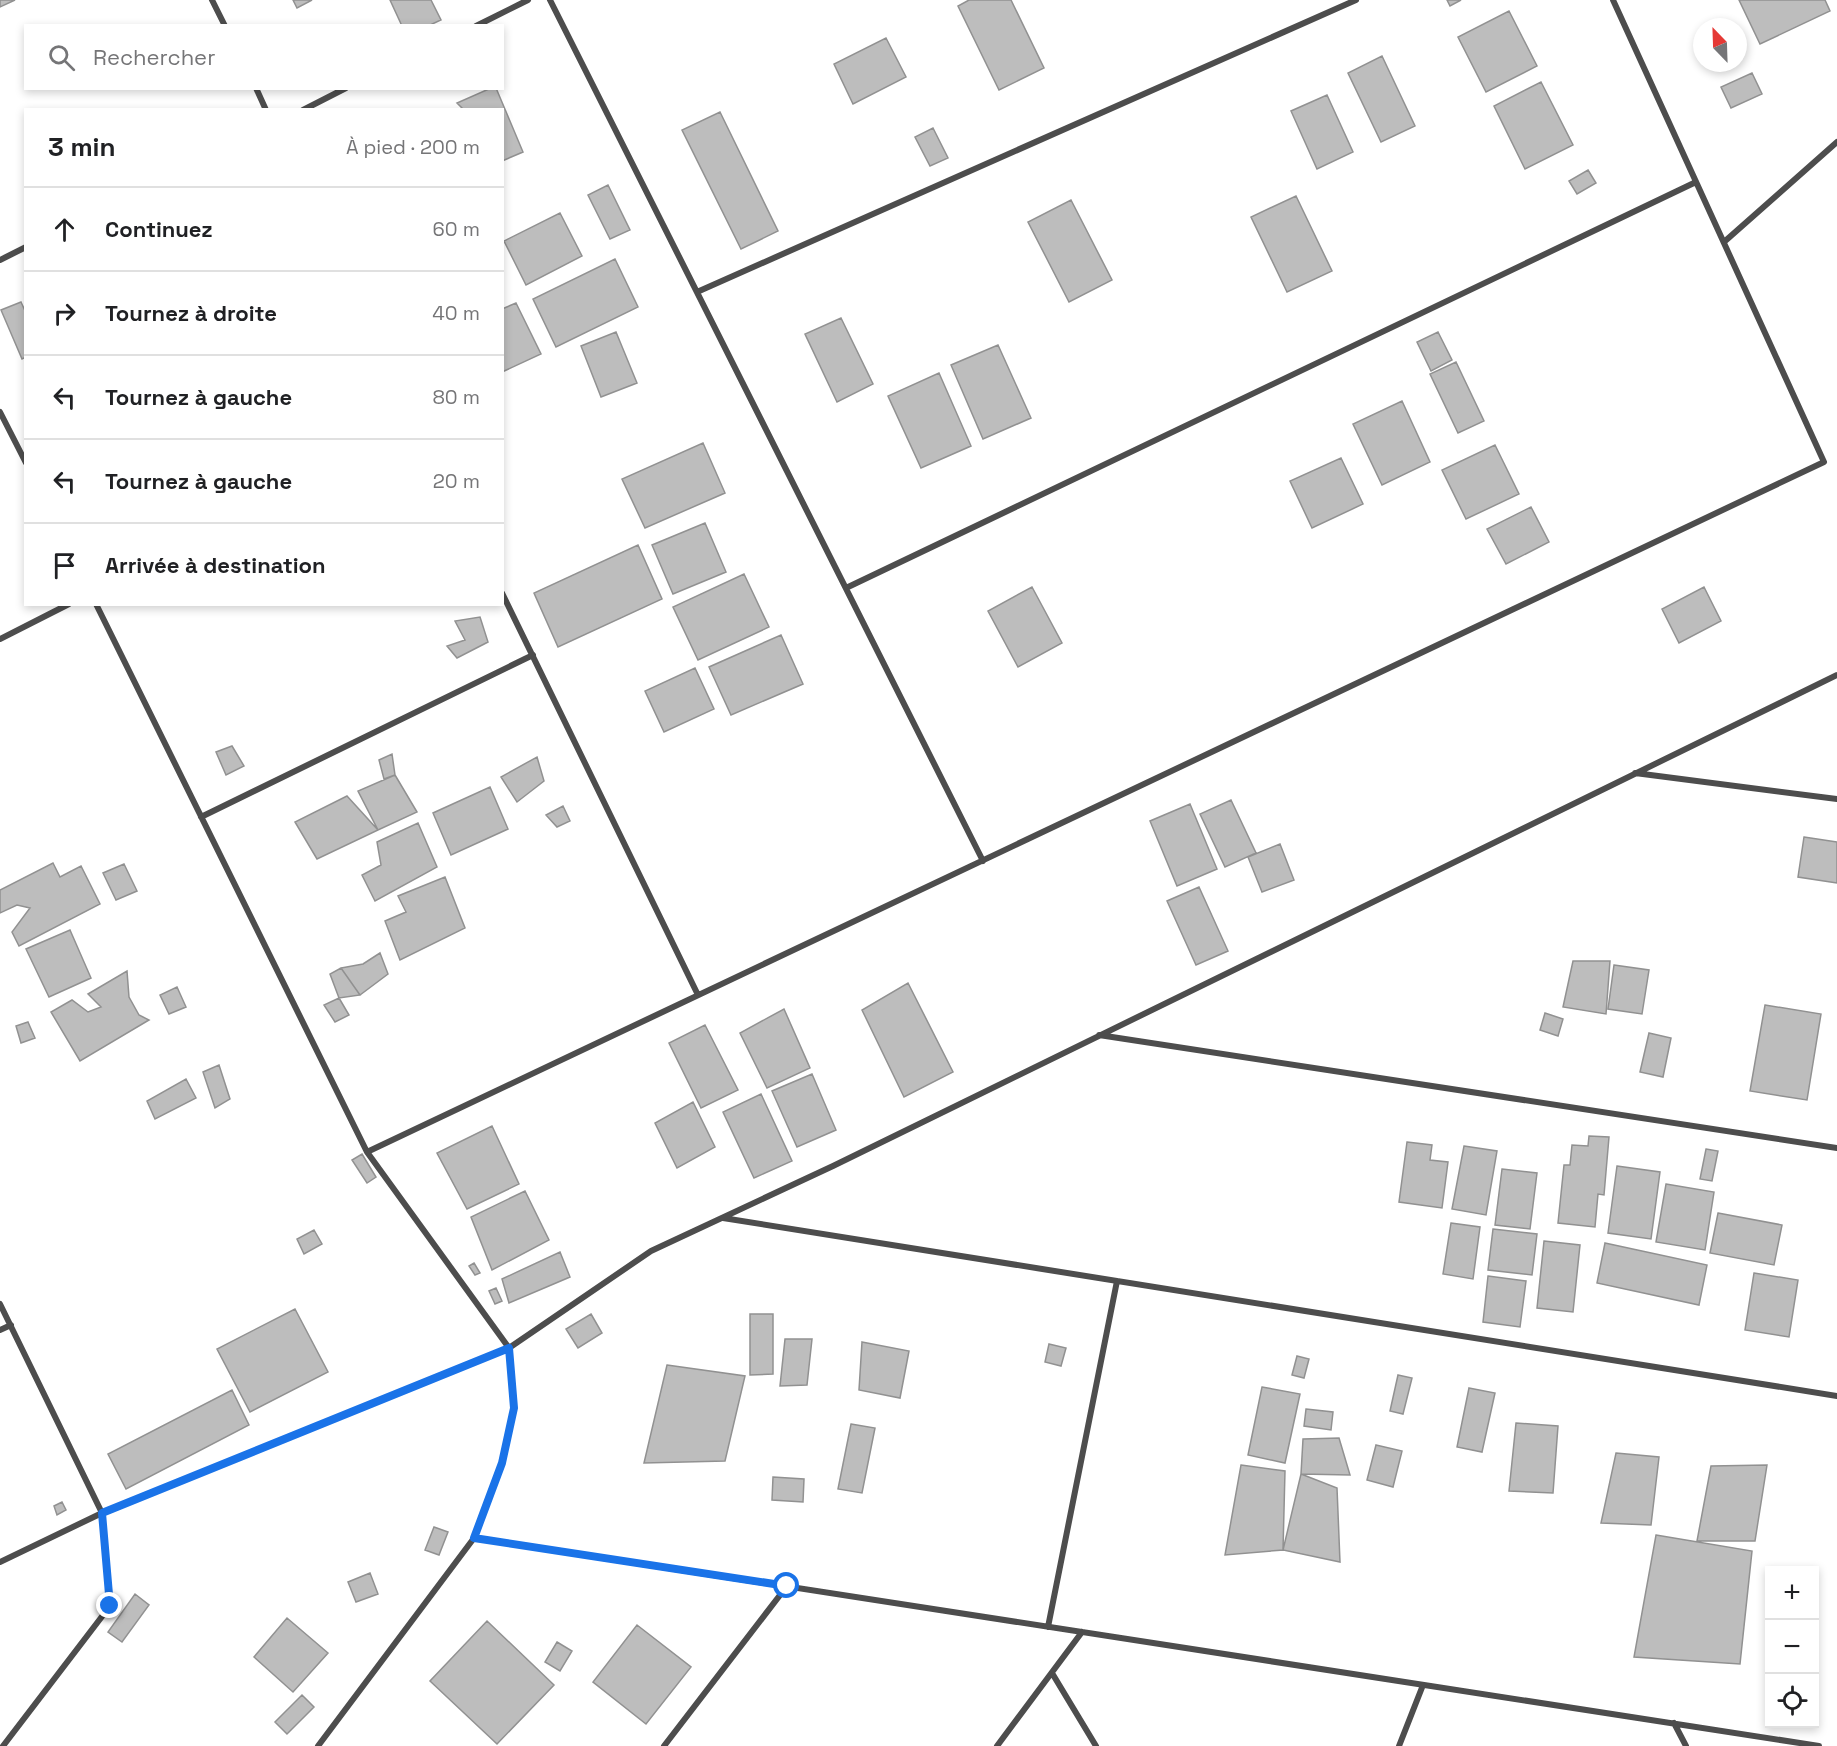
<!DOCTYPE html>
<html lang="fr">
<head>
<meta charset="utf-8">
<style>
  :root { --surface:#fff; --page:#f6f6f6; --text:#202124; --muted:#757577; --line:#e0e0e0 }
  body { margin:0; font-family:"Space Grotesk",sans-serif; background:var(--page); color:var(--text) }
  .controls { position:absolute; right:18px; bottom:18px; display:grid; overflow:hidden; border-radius:0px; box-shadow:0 3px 9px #0003 }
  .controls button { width:54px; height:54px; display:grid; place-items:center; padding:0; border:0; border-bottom:2px solid var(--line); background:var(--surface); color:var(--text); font:30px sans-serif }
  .compass { position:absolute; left:1693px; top:18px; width:54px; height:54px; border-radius:50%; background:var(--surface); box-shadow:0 3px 9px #0003; rotate:337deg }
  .stop { position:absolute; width:18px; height:18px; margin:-14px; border:4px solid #1a73e8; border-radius:50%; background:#fff }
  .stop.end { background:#1a73e8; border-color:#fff; box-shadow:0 2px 6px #0008 }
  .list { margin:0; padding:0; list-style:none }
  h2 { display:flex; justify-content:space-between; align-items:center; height:78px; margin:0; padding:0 24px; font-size:26px }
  h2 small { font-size:20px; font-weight:400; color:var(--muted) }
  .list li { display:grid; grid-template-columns:39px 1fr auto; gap:18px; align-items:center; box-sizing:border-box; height:84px; padding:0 24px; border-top:2px solid var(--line) }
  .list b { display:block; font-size:22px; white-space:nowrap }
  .list em { font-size:20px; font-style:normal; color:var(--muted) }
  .icon { flex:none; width:33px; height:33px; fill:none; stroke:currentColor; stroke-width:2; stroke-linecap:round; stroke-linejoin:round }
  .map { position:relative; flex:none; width:1837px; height:1746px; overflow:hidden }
  .search { position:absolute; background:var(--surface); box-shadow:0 3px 9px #0003; left:24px; top:24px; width:480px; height:66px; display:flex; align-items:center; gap:15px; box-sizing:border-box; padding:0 21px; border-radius:0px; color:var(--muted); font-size:22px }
  .panel { position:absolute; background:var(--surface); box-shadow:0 3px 9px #0003; left:24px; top:108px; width:480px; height:498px; border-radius:0px }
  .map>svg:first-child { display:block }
  .building { fill:#bdbdbd; stroke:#919191; stroke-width:1.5 }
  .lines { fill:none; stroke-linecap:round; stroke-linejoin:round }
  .minor { stroke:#4d4d4d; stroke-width:6 }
  .route { stroke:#1a73e8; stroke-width:8 }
</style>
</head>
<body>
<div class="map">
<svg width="1837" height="1746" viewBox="0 0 1837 1746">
  <rect width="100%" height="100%" fill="#fff"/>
  <!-- building -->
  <path class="building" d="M0 0H15L0 7Z
    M293 0H312L297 8Z
    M390 0H431L441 20 428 26H402Z
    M969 0H1011L1044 68 999 90 958 6Z
    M1447 0H1461L1450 6Z
    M1739 0H1825L1830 11 1760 44Z
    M1509 11 1537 66 1486 92 1458 37Z
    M886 38 906 77 853 104 834 64Z
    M1382 56 1415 126 1381 142 1348 73Z
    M1752 73 1762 94 1731 108 1721 87Z
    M1541 82 1573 145 1525 169 1494 106Z
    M491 88H496L523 152 502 161V110H464L457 103Z
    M1327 95 1353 152 1317 169 1291 111Z
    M720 112 778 231 741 249 682 130Z
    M933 128 948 158 930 166 915 137Z
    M1588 170 1596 183 1577 194 1569 181Z
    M608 185 630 230 610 239 588 195Z
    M1296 196 1332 271 1287 292 1251 217Z
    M1071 200 1112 280 1069 302 1028 222Z
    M560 213 582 256 526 285 504 241Z
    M615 259 638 307 556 347 533 299Z
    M21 302 26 313V357L22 359 1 310Z
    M516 303 541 354 502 372V309Z
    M841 318 873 384 837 402 805 334Z
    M616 332 637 383 601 397 581 346Z
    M1438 332 1452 360 1431 371 1417 342Z
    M998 345 1031 418 983 439 951 365Z
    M1456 362 1484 421 1458 433 1430 374Z
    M939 373 971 446 921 468 888 396Z
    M1402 401 1430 462 1382 485 1353 424Z
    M703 443 725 493 645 528 622 479Z
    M1495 445 1519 494 1466 519 1442 470Z
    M1341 458 1363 504 1312 528 1290 481Z
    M1531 507 1549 542 1506 564 1487 529Z
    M705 523 726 572 673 594 652 545Z
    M638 545 662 599 558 647 534 593Z
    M744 574 769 627 698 660 673 607Z
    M1032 587 1062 643 1018 667 988 611Z
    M1704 587 1721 621 1679 643 1662 609Z
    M480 617 488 642 457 658 447 646 465 640 455 621Z
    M781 635 803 684 731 715 709 667Z
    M695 668 714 709 664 732 645 691Z
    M232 746 244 766 226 775 216 752Z
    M392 754 395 775 384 779 379 760Z
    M537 757 544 781 517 802 501 777Z
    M395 775 417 812 378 830 358 791Z
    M490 787 508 829 451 855 433 813Z
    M347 796 378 830 317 859 295 822Z
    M1231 800 1256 853 1225 867 1200 814Z
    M1190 804 1217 869 1177 886 1150 821Z
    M563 806 570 821 557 827 546 815Z
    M418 823 437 867 375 901 362 875 381 865 377 842Z
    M1804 837 1837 842V883L1798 877Z
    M1280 844 1294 880 1262 892 1248 857Z
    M53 863 60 877 81 866 100 904 19 946 12 932 30 908 17 905 0 913V890Z
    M124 864 137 891 116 900 103 873Z
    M445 877 465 928 400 960 385 921 406 912 398 896Z
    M1199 887 1228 951 1196 965 1167 901Z
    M70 930 91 978 49 997 26 949Z
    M380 953 388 974 360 995 341 968 363 964Z
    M1573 961H1610L1606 1014 1563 1007Z
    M1614 965 1649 970 1642 1014 1608 1009Z
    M341 968 360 995 339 998 330 974Z
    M127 971 129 997 139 1015 149 1020 80 1061 51 1012 72 1000 88 1012 101 1007 88 994Z
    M908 983 953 1072 904 1097 862 1010Z
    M177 987 186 1007 169 1014 160 995Z
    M339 998 349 1015 335 1022 324 1005Z
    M1765 1005 1821 1014 1807 1100 1750 1091Z
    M784 1009 810 1068 767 1088 740 1033Z
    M1545 1013 1563 1019 1558 1036 1540 1030Z
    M28 1022 35 1038 21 1043 16 1026Z
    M705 1025 738 1090 701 1108 669 1043Z
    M1649 1033 1671 1038 1663 1077 1640 1072Z
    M219 1065 230 1099 215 1108 203 1072Z
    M812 1074 836 1130 797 1147 772 1091Z
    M186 1079 196 1098 155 1119 147 1101Z
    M761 1094 792 1161 754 1178 723 1112Z
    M693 1102 715 1147 677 1168 655 1123Z
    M492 1126 519 1184 467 1209 437 1153Z
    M1589 1136 1609 1137 1604 1195 1598 1194 1595 1227 1558 1223 1564 1165H1570L1572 1145 1588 1146Z
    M1407 1142 1432 1145 1430 1160 1448 1162 1442 1208 1399 1202Z
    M1464 1146 1497 1151 1486 1215 1452 1209Z
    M1706 1149 1718 1151 1712 1181 1700 1179Z
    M362 1154 376 1177 367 1183 352 1160Z
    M1617 1166 1660 1172 1651 1239 1608 1233Z
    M1502 1169 1537 1173 1530 1229 1495 1225Z
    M1666 1184 1714 1192 1705 1250 1656 1242Z
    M525 1191 549 1240 492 1270 471 1217Z
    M1718 1213 1782 1225 1774 1265 1710 1253Z
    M1451 1223 1480 1227 1473 1279 1443 1274Z
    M1493 1229 1537 1234 1532 1275 1488 1270Z
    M314 1230 322 1244 304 1254 297 1239Z
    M1544 1241 1580 1245 1573 1312 1537 1308Z
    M1605 1243 1707 1265 1699 1305 1597 1283Z
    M560 1252 570 1277 509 1303 502 1279Z
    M474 1263 480 1273 475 1275 469 1266Z
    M1754 1273 1798 1280 1789 1337 1745 1330Z
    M1488 1276 1526 1281 1520 1327 1483 1322Z
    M496 1288 502 1301 495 1304 489 1291Z
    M295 1309 328 1372 250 1412 217 1349Z
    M591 1314 602 1333 578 1348 566 1329Z
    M750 1314H773V1374L750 1375Z
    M785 1339H812L807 1385 780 1386Z
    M862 1342 909 1351 900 1398 859 1390Z
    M1049 1344 1066 1348 1061 1366 1045 1362Z
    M1297 1356 1309 1359 1304 1378 1292 1375Z
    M667 1365 745 1376 725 1461 644 1463Z
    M1398 1375 1412 1378 1403 1414 1390 1411Z
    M1262 1387 1300 1394 1285 1463 1248 1455Z
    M1469 1388 1495 1393 1482 1452 1457 1447Z
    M232 1390 249 1425 126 1489 108 1454Z
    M1306 1409 1333 1412 1331 1430 1304 1426Z
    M1516 1423 1558 1426 1553 1493 1509 1491Z
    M851 1424 875 1428 862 1493 838 1489Z
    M1339 1438 1350 1475 1301 1474 1303 1439Z
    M1376 1445 1402 1451 1393 1487 1367 1480Z
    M1616 1453 1659 1457 1651 1525 1601 1523Z
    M1241 1465 1285 1471 1283 1550 1225 1555Z
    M1767 1465 1755 1541H1697L1711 1466Z
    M1301 1474 1337 1488 1340 1562 1283 1550Z
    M773 1477 804 1479 803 1502 772 1500Z
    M62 1502 66 1510 57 1515 54 1506Z
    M434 1527 448 1532 439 1555 425 1550Z
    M1656 1535 1752 1551 1740 1664 1634 1657Z
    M370 1573 378 1594 356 1602 348 1582Z
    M135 1594 149 1605 122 1642 108 1632Z
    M287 1618 328 1653 293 1692 254 1657Z
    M487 1621 554 1685 497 1744 430 1681Z
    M637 1625 691 1667 646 1724 593 1682Z
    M557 1642 572 1651 560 1671 545 1662Z
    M302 1695 314 1707 287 1734 275 1722Z"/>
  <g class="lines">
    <!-- minor -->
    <path class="minor" d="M212 0 225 26
      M550 0 983 861
      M476 26 528 0
      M256 88 266 110
      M303 110 346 88
      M1724 242 1837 142
      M0 260 26 247
      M697 292 1356 0
      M0 412 26 463
      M846 588 1696 182
      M502 593 698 995
      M96 604 367 1152 509 1348 514 1408 502 1463 474 1538 318 1746
      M0 639 69 604
      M1635 773 1837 799
      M201 817 533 655
      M1099 1035 1837 1148
      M367 1152 1824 462 1613 0
      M723 1218 1837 1396
      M0 1304 102 1513 110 1606 3 1746
      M0 1330 11 1325
      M474 1538 1819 1746
      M0 1562 102 1513 509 1348 651 1251 833 1166 1837 675
      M1048 1627 1117 1281
      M1052 1673 1096 1746
      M1674 1723 1686 1746
      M664 1746 787 1586
      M997 1746 1082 1632
      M1399 1746 1423 1685"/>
  </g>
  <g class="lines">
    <!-- route -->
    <path class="route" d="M110 1606 102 1513 509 1348 514 1408 502 1463 474 1538 787 1586"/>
  </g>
</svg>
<div class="controls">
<button>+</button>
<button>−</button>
<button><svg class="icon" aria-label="locate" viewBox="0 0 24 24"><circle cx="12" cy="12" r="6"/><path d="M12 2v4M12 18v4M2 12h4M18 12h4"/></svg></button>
</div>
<svg class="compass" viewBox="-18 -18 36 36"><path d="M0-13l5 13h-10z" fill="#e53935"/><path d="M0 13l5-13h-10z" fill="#757577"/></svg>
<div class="stop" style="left:787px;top:1586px"></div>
<div class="stop end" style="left:110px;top:1606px"></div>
<div class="search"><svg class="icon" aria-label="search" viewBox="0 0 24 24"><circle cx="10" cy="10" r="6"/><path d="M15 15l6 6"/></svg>Rechercher</div>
<section class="panel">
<h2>3 min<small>À pied · 200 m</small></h2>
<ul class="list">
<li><svg class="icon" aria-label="ahead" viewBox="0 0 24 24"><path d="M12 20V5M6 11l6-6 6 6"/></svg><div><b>Continuez</b></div><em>60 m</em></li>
<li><svg class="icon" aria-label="right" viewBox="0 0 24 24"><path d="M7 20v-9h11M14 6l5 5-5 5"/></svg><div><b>Tournez à droite</b></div><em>40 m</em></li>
<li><svg class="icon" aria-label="left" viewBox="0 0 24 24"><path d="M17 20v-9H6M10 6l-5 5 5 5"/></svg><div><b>Tournez à gauche</b></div><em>80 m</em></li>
<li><svg class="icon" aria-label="left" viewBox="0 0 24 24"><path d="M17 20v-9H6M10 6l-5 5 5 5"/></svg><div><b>Tournez à gauche</b></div><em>20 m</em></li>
<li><svg class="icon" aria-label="arrive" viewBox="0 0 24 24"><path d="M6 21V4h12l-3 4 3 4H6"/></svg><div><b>Arrivée à destination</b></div></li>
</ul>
</section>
</div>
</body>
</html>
